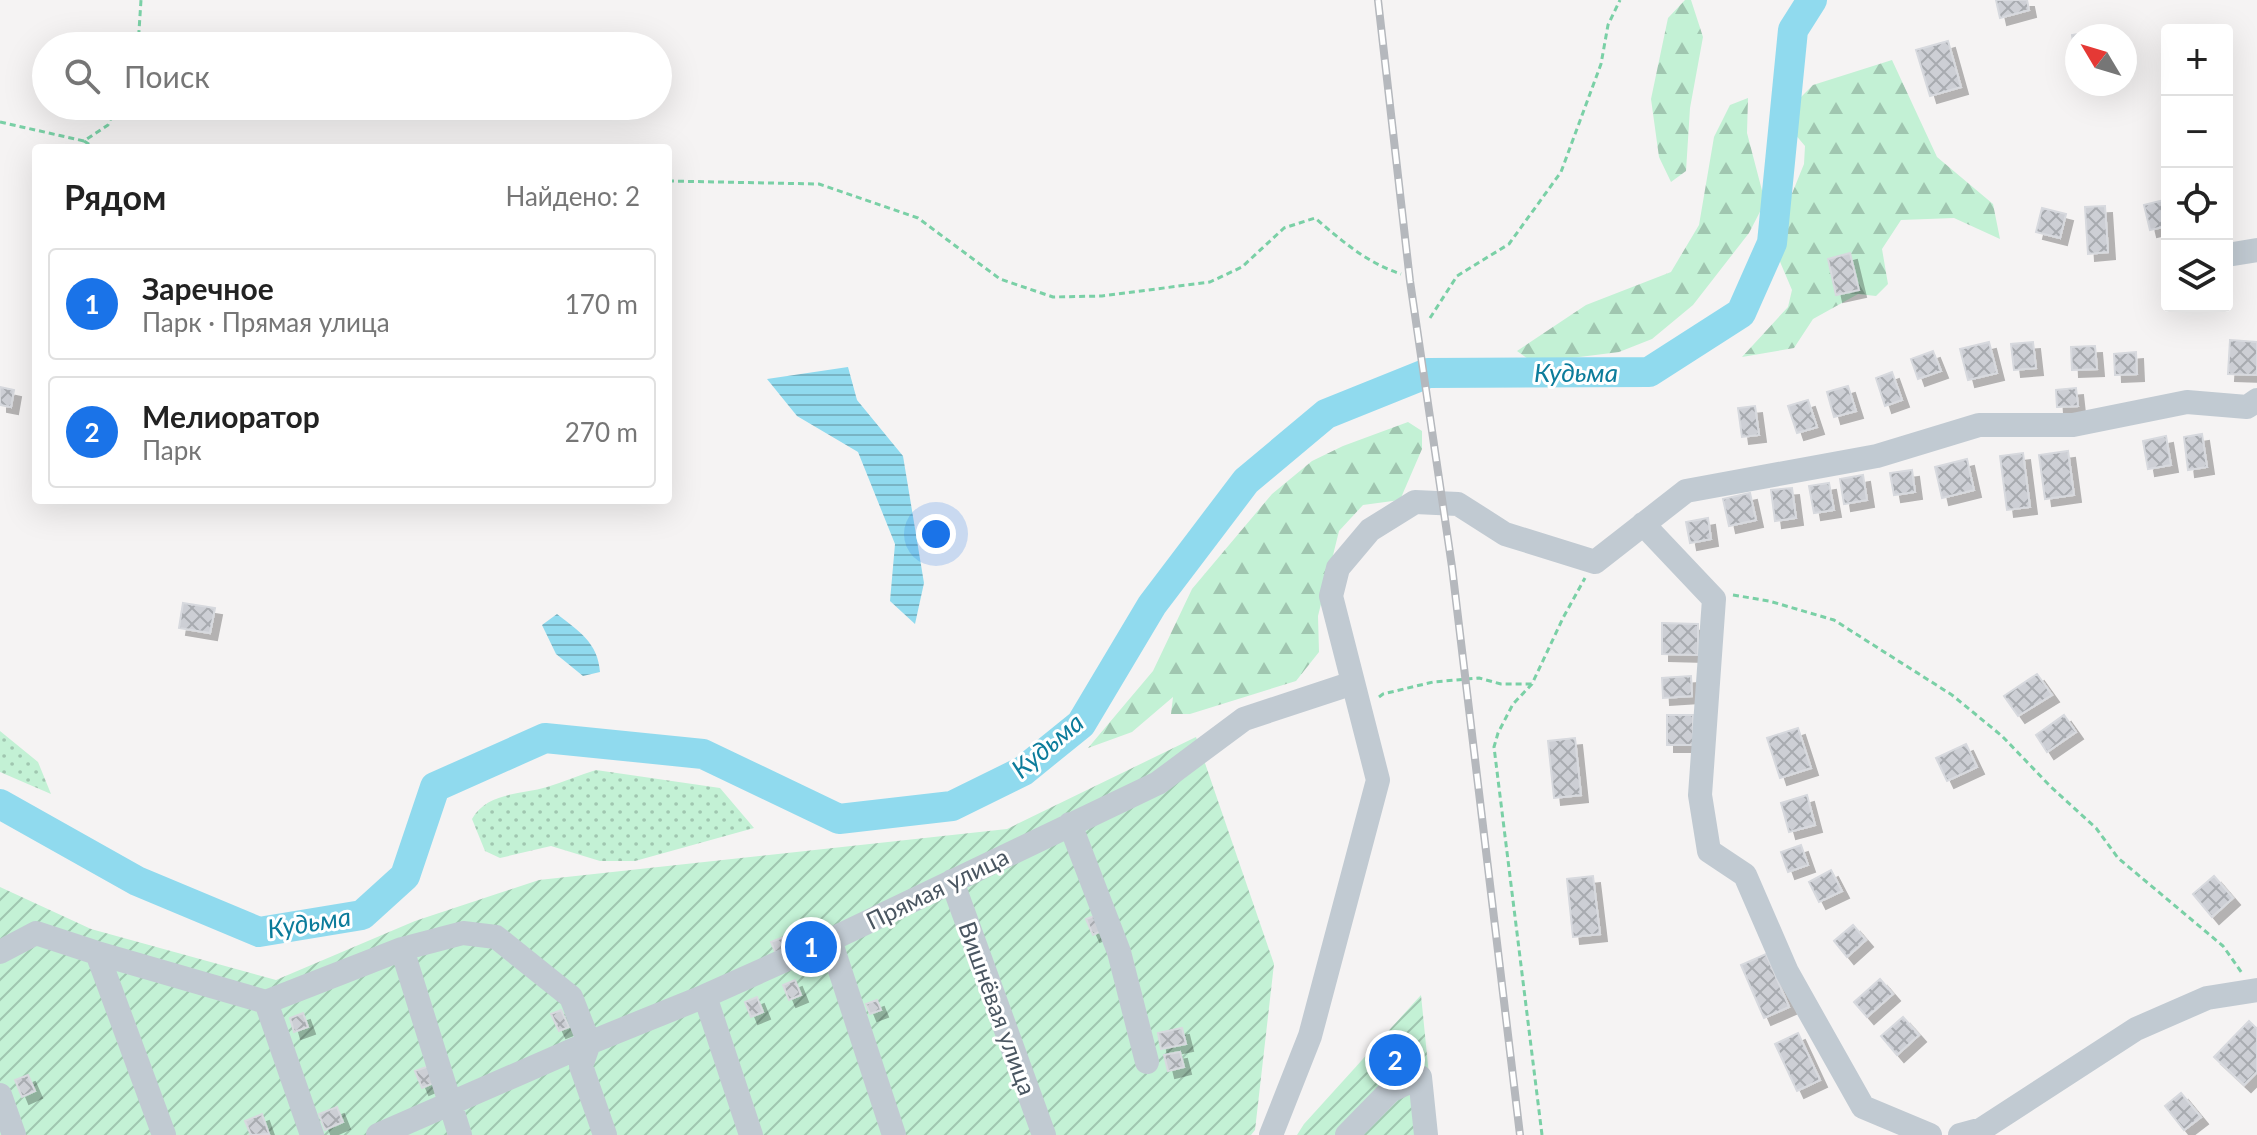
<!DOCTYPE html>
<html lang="ru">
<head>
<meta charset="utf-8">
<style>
  :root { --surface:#fff; --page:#f6f6f6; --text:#222; --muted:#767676; --line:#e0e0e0; --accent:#1a73e8 }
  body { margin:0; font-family:Lato,sans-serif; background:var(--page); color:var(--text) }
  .controls { position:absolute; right:24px; top:24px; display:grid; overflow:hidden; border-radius:8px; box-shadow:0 8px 32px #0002 }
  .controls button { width:72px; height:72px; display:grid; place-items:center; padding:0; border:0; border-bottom:2px solid var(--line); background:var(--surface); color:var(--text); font:40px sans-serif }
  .compass { position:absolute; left:2065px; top:24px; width:72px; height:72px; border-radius:50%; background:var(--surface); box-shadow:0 8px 32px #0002; rotate:308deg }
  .you { position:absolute; left:936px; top:534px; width:28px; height:28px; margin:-20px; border:6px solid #fff; border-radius:50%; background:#1a73e8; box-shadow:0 0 0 12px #1a73e833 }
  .badge { display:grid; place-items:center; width:52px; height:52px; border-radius:50%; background:var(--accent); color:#fff; font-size:26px; font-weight:700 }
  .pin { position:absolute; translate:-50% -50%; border:4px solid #fff; box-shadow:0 2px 8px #0006 }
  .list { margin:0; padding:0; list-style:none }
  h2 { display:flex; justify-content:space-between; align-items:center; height:104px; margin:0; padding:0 32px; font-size:34px }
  h2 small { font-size:26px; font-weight:400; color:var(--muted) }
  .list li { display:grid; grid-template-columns:52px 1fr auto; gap:24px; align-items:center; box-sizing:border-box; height:112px; margin:0 16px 16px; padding:0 16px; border:2px solid var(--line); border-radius:8px }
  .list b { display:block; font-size:30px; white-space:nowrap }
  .list p { margin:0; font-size:26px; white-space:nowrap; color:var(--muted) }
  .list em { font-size:26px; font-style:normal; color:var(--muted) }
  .icon { flex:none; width:44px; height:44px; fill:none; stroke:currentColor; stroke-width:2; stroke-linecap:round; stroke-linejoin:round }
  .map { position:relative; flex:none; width:2257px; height:1135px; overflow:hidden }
  .search { position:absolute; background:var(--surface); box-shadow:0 8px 32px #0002; left:32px; top:32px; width:640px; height:88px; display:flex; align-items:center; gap:20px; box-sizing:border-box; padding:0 28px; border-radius:44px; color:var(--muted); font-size:30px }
  .panel { position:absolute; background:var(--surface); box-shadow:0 8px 32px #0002; left:32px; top:144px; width:640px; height:360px; border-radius:8px }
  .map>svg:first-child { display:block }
  .grass { fill:url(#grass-dots) }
  .forest { fill:url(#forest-firs) }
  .garden { fill:url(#garden-furrows) }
  .water { fill:url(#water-rules) }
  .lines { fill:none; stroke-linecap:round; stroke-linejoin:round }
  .river { stroke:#90daee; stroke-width:30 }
  .building { fill:url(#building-cross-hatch); stroke:#d7d9de; stroke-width:2; filter:url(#shadow) }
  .path { stroke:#7ad0a6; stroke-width:3; stroke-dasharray:6 4; stroke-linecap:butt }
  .minor { stroke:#c1cad2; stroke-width:24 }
  .rail-casing { stroke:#b5b8bd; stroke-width:8 }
  .rail { stroke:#fff; stroke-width:5; stroke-dasharray:15; stroke-linecap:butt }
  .labels { text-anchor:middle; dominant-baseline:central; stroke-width:6; stroke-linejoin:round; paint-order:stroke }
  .street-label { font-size:24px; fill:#4a5661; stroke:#fff }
  .water-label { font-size:26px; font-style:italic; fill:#0c7c9b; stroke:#fff }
</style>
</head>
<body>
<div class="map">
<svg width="2257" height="1135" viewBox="0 0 2257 1135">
  <defs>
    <pattern id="grass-dots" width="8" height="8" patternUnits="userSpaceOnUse" patternTransform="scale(2)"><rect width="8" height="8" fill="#c3f1d5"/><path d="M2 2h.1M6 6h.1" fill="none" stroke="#a0c6b0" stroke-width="1.8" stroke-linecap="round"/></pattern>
    <pattern id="forest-firs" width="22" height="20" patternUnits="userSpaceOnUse" patternTransform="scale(2)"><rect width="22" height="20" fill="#c3f1d5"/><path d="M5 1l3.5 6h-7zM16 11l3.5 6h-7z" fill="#a0c6b0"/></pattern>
    <pattern id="garden-furrows" width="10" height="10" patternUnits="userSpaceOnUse" patternTransform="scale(2)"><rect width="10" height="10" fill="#c3f1d5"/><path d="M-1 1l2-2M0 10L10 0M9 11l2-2" fill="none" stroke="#a0c6b0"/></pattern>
    <pattern id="water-rules" width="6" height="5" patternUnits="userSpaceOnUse" patternTransform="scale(2)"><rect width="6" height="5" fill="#90daee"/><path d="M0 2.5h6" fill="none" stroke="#78b4c4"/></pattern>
    <pattern id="building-cross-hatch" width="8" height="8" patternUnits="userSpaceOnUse" patternTransform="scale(2)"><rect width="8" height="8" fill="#cdcfd5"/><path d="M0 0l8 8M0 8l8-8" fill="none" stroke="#a8abb0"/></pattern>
    <filter id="shadow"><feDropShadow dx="7" dy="7" stdDeviation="0" flood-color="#0004"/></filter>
  </defs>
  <rect width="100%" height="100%" fill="#f5f3f3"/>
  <!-- grass -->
  <path class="grass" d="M0 731 38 762 51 794 0 772Z
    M596 770 720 788 754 828 635 861H600L551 846 500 858 485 851 472 819C487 792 520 795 547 787 563 782 580 775 596 770Z"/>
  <!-- forest -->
  <path class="forest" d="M1685 0H1691L1703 37 1690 108 1686 171 1671 182 1659 157 1651 99 1668 18Z
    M1892 60 1937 157 1993 204 2000 239 1954 218 1901 220 1882 249 1888 284 1876 296 1858 294 1813 319 1794 348 1742 357 1788 307 1792 290 1772 243 1804 164 1805 146 1794 133 1800 98 1813 85Z
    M1748 98 1747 133 1765 202 1749 233 1693 305 1652 339 1619 352 1548 361H1531L1517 351 1586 305 1671 272 1699 225 1714 137 1730 105Z
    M1408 422 1422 431V449L1400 500 1363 505 1339 531 1318 616 1319 652 1296 681 1190 714H1171L1173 697 1132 732 1088 748 1153 671 1192 589 1272 494 1312 461 1343 446Z"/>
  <!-- garden -->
  <path class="garden" d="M1196 737 1274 964 1255 1130 1251 1135H0V887L91 929 276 980 415 921 539 880 1007 829Z
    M1421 995 1435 1135H1297L1304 1124Z"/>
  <!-- water -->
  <path class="water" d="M848 367 857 400 903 456 924 583 915 624 890 601 895 544 858 452 797 416 767 379Z
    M557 614C579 631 598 643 600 672L583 676 556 654 542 625Z"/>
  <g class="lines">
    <!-- river -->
    <path class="river" d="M0 804 137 881 259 932 362 915 405 876 435 787 545 738 703 754 839 819 952 806 1023 771 1081 724 1152 605 1246 481 1326 414 1428 373 1649 372 1741 313 1772 243 1793 30 1812 0"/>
  </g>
  <!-- building -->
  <path class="building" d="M1996 0H2027L2029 10 2000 18Z
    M2107 29 2108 36H2077V53H2075L2072 35Z
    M1948 41 1961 87 1930 96 1916 50Z
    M2164 200 2167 226 2150 230 2144 205Z
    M2105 206 2108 252 2088 254 2085 207Z
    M2042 208 2066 214 2060 238 2036 232Z
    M1850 253 1859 290 1836 295 1828 259Z
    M2230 340 2257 342V375L2228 374Z
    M1989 342 1997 373 1968 380 1960 349Z
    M2033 342 2036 368 2014 370 2011 344Z
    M2095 346 2097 369 2072 370 2071 347Z
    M1933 351 1941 371 1918 379 1911 359Z
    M2136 352 2137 374 2115 375 2114 354Z
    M1892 372 1902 400 1885 406 1876 378Z
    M1848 386 1856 411 1834 417 1827 392Z
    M0 387 14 390 11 407 0 405Z
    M2076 388 2078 406 2057 407 2056 390Z
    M1808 400 1817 427 1797 433 1788 406Z
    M1755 406 1759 435 1742 437 1738 408Z
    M2202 434 2207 467 2188 470 2184 437Z
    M2166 436 2171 465 2148 469 2143 441Z
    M2068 451 2074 495 2045 499 2039 455Z
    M2023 453 2030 507 2007 510 2000 456Z
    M1967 459 1974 490 1942 498 1935 467Z
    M1912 470 1915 492 1894 495 1890 473Z
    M1863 475 1867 500 1844 504 1840 479Z
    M1829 483 1834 510 1814 513 1809 486Z
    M1792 488 1796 518 1775 521 1771 490Z
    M1750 493 1756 520 1729 526 1723 499Z
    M1708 518 1711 539 1690 543 1686 522Z
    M183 603 215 608 210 633 179 628Z
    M1662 623 1698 624V655L1662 654Z
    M2037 674 2052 695 2018 716 2004 696Z
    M1691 676 1692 696 1663 698 1662 678Z
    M1667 715H1693V745H1667Z
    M2064 715 2076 732 2047 752 2036 735Z
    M1798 728 1811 768 1780 778 1767 738Z
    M1575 738 1581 795 1554 798 1548 741Z
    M1966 744 1977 767 1947 781 1936 758Z
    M1807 795 1815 825 1789 832 1781 803Z
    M1801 845 1808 865 1788 872 1781 852Z
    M1831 870 1842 891 1819 902 1809 882Z
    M1593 876 1600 934 1573 937 1567 879Z
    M2214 876 2233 898 2212 917 2193 894Z
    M1097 915 1103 930 1093 935 1086 919Z
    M1853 925 1866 940 1847 957 1834 941Z
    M786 936 793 952 778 959 771 942Z
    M1766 954 1789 1007 1764 1018 1741 965Z
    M1880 979 1893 994 1867 1017 1854 1002Z
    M795 980 801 995 789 1000 783 985Z
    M757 997 763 1012 751 1017 745 1002Z
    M877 1000 881 1010 870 1014 866 1004Z
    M561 1010 569 1027 559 1031 551 1014Z
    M303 1013 308 1027 294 1032 290 1018Z
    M1903 1017 1919 1035 1897 1055 1881 1036Z
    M2249 1021 2257 1029V1072L2244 1085 2214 1057Z
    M1182 1028 1186 1044 1161 1049 1158 1033Z
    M1798 1033 1820 1080 1797 1091 1775 1044Z
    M1180 1052 1184 1067 1168 1071 1164 1055Z
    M432 1065 438 1081 422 1088 415 1071Z
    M28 1075 35 1091 22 1097 15 1080Z
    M2181 1093 2201 1117 2184 1130 2165 1106Z
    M337 1107 343 1122 325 1130 319 1114Z
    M262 1114 269 1134 251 1135 245 1121Z"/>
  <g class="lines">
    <!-- path -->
    <path class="path" d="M138 46 141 0
      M0 122 84 141 108 125 116 106
      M84 141 95 148
      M668 181 819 184 918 218 1000 279 1053 297 1102 296 1210 282 1242 267 1284 228 1315 218C1342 241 1367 263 1401 274
      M1430 318 1457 276 1509 244 1561 172 1601 64 1608 25 1620 0
      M1733 595 1769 601 1834 620 1952 695 2002 736 2051 787 2096 828 2118 858 2223 946 2242 973
      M1379 697 1383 694 1433 682 1479 678 1501 684H1532
      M1542 1135 1494 747 1498 733 1513 704 1532 684 1563 618 1585 578"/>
    <!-- minor -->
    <path class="minor" d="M2227 255 2257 250
      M1643 524 1714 599 1700 795 1709 851 1745 875 1787 972 1863 1107 1930 1135
      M1070 824 1119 952 1147 1062
      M952 881 1044 1135
      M830 940 894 1135
      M402 949 460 1135
      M0 952 36 933 97 953 266 1002 402 949 463 933 496 937 571 997 589 1043 581 1066 605 1135
      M97 953 164 1135
      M705 996 751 1135
      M266 1002 312 1135
      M0 1095 14 1135
      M378 1135 589 1043 705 996 830 940 1158 783 1244 719 1353 683
      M1271 1135 1310 1036 1378 780 1331 596 1338 568 1370 530 1415 502 1458 504 1505 534 1595 562 1686 491 1877 456 1979 425H2073L2187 402 2247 407 2257 400
      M1347 1135 1390 1091 1420 1077 1426 1135
      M1960 1135 1982 1129 2136 1029 2207 998 2257 990"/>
    <!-- rail casing -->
    <g class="rail-casing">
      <path id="rail" d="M1378 0 1410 281 1452 567 1520 1135"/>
    </g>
    <!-- rail -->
    <use href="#rail" class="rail"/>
  </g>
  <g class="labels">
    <!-- street labels -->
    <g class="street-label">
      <text transform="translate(937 888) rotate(-26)">Прямая улица</text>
      <text transform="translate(998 1008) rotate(70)">Вишнёвая улица</text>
    </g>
    <!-- water labels -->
    <g class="water-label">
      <text x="1576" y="372">Кудьма</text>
      <text transform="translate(1047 745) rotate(-40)">Кудьма</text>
      <text transform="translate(309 922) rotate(-9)">Кудьма</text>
    </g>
  </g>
</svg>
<div class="controls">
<button>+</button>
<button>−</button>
<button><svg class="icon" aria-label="locate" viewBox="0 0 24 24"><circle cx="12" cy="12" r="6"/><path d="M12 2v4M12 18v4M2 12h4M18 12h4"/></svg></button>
<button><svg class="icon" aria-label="layers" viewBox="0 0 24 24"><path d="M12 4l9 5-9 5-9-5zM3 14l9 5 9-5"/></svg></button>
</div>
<svg class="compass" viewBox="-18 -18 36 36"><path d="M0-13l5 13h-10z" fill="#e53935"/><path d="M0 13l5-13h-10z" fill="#767676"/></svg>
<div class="you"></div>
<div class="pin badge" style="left:811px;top:947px">1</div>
<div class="pin badge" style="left:1395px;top:1060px">2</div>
<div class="search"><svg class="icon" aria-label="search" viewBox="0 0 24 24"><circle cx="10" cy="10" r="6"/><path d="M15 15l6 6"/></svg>Поиск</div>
<section class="panel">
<h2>Рядом<small>Найдено: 2</small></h2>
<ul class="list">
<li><span class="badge">1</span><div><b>Заречное</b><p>Парк · Прямая улица</p></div><em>170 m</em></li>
<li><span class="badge">2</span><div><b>Мелиоратор</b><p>Парк</p></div><em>270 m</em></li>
</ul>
</section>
</div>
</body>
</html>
